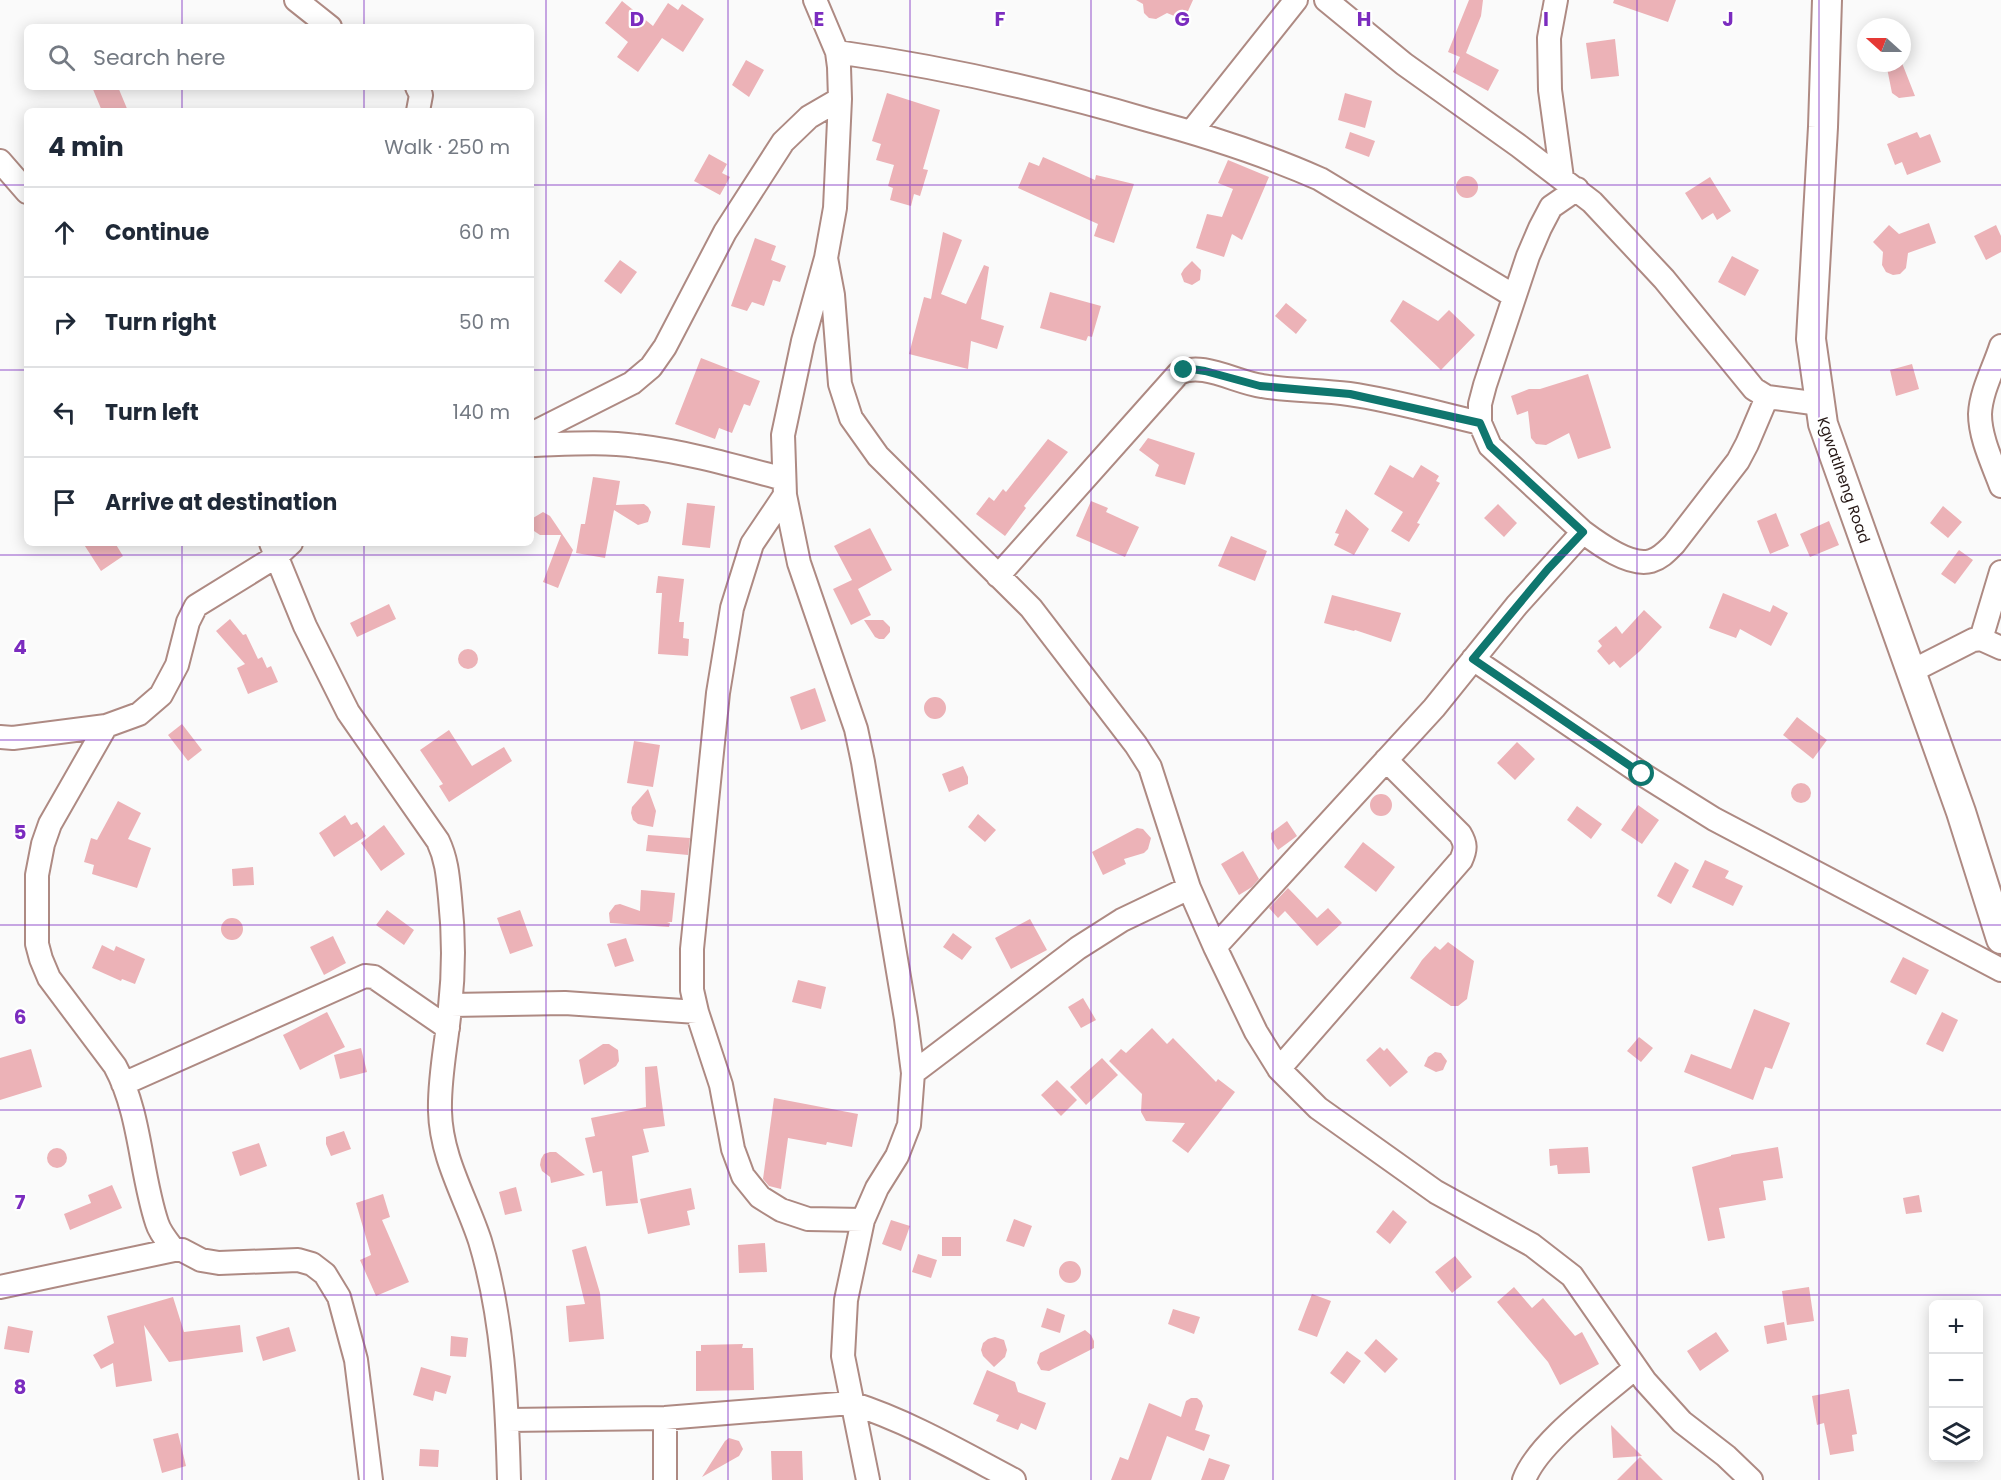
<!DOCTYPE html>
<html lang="en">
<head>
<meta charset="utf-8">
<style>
  :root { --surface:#fff; --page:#f2f2f3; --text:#1f2937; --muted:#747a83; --line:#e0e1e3 }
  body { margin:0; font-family:Poppins,sans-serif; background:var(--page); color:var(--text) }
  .controls { position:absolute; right:18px; bottom:18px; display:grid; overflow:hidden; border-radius:9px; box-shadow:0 3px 15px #0003 }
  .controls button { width:54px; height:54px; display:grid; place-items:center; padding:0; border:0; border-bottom:2px solid var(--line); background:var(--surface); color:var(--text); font:30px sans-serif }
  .compass { position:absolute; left:1857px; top:18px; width:54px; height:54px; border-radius:50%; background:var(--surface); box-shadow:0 3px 15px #0003; rotate:291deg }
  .stop { position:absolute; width:18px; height:18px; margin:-14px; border:4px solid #0f766e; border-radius:50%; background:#fff }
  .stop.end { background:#0f766e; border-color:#fff; box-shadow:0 2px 6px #0008 }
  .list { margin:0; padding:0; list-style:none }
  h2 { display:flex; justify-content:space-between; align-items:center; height:78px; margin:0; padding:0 24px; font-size:26px }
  h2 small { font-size:20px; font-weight:400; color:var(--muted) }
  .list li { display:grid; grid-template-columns:39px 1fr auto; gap:18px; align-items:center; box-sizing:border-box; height:90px; padding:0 24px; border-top:2px solid var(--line) }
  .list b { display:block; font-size:22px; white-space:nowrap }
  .list em { font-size:20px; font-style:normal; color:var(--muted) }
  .icon { flex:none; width:33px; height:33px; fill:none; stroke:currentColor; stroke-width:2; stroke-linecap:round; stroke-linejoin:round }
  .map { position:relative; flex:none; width:2001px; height:1480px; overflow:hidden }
  .search { position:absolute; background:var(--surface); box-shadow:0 3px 15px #0003; left:24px; top:24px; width:510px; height:66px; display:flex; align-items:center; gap:15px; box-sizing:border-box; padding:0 21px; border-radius:9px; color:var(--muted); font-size:22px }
  .panel { position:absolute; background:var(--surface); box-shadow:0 3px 15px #0003; left:24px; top:108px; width:510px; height:438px; border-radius:9px }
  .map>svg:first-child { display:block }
  .building { fill:#ecb2b7 }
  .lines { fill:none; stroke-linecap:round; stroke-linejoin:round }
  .minor-casing { stroke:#ae8a83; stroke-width:26 }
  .tertiary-casing { stroke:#ae8a83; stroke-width:32 }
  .minor { stroke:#fff; stroke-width:22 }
  .tertiary { stroke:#fff; stroke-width:28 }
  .route { stroke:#0f766e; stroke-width:8 }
  .grid { fill:none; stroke:#7b2cbf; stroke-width:1.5; stroke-opacity:0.55 }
  .labels { text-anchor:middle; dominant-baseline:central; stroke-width:4.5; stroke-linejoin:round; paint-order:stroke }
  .street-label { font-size:15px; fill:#271917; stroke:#fff }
  .grid-label { font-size:20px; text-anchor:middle; font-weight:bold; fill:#7b2cbf; stroke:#fff; stroke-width:4.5; stroke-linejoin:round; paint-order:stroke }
</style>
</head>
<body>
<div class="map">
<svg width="2001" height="1480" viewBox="0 0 2001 1480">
  <rect width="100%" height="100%" fill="#fafafa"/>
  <!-- building -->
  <path class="building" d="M1136 0H1193L1184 20 1167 13 1156 19 1149 18 1144 13 1143 4Z
    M1469 0H1483L1481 16 1466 53 1499 70 1488 91 1453 72 1460 57 1448 52Z
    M1614 0H1676L1668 22 1613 3Z
    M622 1 653 26 668 3 678 10 682 4 704 19 683 52 662 38 638 72 617 57 628 42 605 23Z
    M1615 39 1619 76 1591 79 1586 43Z
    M746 60 764 70 749 97 732 85Z
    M1886 63H1902L1915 96 1899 98 1892 93Z
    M92 87H118L128 111H102Z
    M887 93 940 110 923 169 928 170 920 196 914 194 911 206 890 200 893 188 888 186 894 165 876 160 881 144 872 141Z
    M1345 93 1372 101 1365 128 1338 120Z
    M1350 132 1375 141 1369 157 1345 148Z
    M1917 132 1920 138 1930 134 1941 162 1907 175 1902 162 1895 165 1887 144Z
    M709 154 727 164 722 173 730 177 720 195 694 181Z
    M1043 157 1095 180 1096 175 1134 184 1114 243 1094 236 1098 224 1018 188 1029 162 1039 166Z
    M1228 160 1269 177 1242 240 1232 234 1224 257 1196 248 1207 214 1222 217 1233 189 1218 183Z
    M1456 187a11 11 0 1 1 22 0a11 11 0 1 1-22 0Z
    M1710 177 1731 211 1717 220 1713 213 1702 220 1685 193Z
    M1929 223 1936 243 1908 253 1906 268 1900 274 1893 275 1886 272 1882 265 1883 252 1873 242 1889 225 1899 234Z
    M1996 225 2001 236V252L1986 260 1974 236Z
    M943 232 962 240 941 294 966 304 984 265 989 267 981 319 1004 326 997 349 971 341 968 369 909 354 924 297 931 299Z
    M755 238 776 246 771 260 786 266 780 282 773 280 764 306 752 302 747 311 731 306Z
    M1732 256 1759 270 1745 296 1718 282Z
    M620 260 637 272 621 294 604 281Z
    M1192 261 1201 270 1200 280 1192 285 1184 282 1181 274 1184 269Z
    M1050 292 1101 306 1092 337 1088 336 1086 341 1040 328Z
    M1403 300 1438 321 1449 310 1475 335 1441 370 1390 321Z
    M1286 303 1307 320 1296 334 1275 316Z
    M701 358 760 381 750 406 744 404 732 433 719 428 715 439 675 424Z
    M1912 364 1919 389 1896 396 1890 370Z
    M1588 374 1611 448 1578 459 1569 433 1546 445 1536 444 1531 438 1528 411 1517 415 1511 396 1529 389H1540Z
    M1148 438 1195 453 1185 485 1155 476 1159 465 1139 450Z
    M1048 439 1068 452 1024 506 1026 508 1005 536 976 514 989 497 994 501 1003 489 1006 492Z
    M1390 465 1413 478 1421 465 1439 476 1436 481 1440 483 1417 523 1420 524 1409 542 1391 531 1403 512 1374 494Z
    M593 477 620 481 616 505 644 504 648 507 651 512 648 522 638 525 614 510 605 558 576 553 581 524H585Z
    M1091 501 1108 508 1106 512 1139 527 1125 557 1076 536Z
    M687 503 715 506 710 548 682 545Z
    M1498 504 1517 523 1504 537 1484 518Z
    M1943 506 1962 522 1948 538 1930 523Z
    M1346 509 1369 529 1354 555 1334 545 1339 534 1335 533Z
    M543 512 550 516 573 550 558 588 543 582 561 535H540L534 531 531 525 533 518Z
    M1776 513 1789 546 1770 554 1757 521Z
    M1829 521 1839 545 1810 557 1800 534Z
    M870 528 892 570 858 589 871 615 851 625 833 589 852 580 834 546Z
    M1231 536 1267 551 1255 581 1218 566Z
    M83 543H115L123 556 101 571Z
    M1959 550 1973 560 1955 584 1941 574Z
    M658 576 684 579 679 622H684L683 638 689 639 688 656 658 654 662 593H656Z
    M1723 593 1770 612 1773 605 1788 613 1771 646 1740 629 1736 638 1709 628Z
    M1332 595 1401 613 1391 642 1355 630 1354 631 1324 623Z
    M389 604 396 619 357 637 350 623Z
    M1644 610 1662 627 1640 651 1620 668 1614 661 1609 665 1597 651 1602 646 1598 641 1616 626 1622 634Z
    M230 619 243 635 246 634 258 659 262 657 267 668 271 666 278 682 248 694 237 668 245 664 216 631Z
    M864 620H883L890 627V632L884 639H879L875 637Z
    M458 659a10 10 0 1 1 20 0a10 10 0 1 1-20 0Z
    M815 688 826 721 801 730 790 697Z
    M924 708a11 11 0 1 1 22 0a11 11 0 1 1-22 0Z
    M1797 717 1827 740 1813 759 1783 735Z
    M182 724 202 750 188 761 168 735Z
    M449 730 472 766 504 747 512 761 449 802 439 786 443 784 420 750Z
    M634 741 660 745 653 787 627 783Z
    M1517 742 1535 759 1515 780 1497 763Z
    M963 766 968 777V784L949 792 942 774Z
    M1791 793a10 10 0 1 1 20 0a10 10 0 1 1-20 0Z
    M648 789 656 811 653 827 638 824 633 820 631 813 632 807Z
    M1370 805a11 11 0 1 1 22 0a11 11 0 1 1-22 0Z
    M118 801 141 813 128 839 151 848 137 888 92 874 94 865 84 862 91 838 97 840Z
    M1638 805 1659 820 1642 844 1621 830Z
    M1577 806 1602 824 1591 839 1567 820Z
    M978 814 996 830 985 842 968 827Z
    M345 815 351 825 357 822 366 836 334 857 319 833Z
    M1287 821 1297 836 1278 850 1271 839V833Z
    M384 825 405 854 381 871 361 843Z
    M1137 828 1143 829 1151 838 1148 849 1144 853 1124 859 1126 864 1103 875 1092 852Z
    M648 835 690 838 688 855 646 851Z
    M1363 842 1395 867 1376 892 1344 867Z
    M1243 851 1259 879 1252 887 1239 895 1221 864Z
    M1705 860 1729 871 1725 878 1743 886 1733 906 1692 887Z
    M1675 862 1689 870 1671 904 1657 896Z
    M253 867 254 885 233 886 232 869Z
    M1288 888 1317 918 1328 908 1342 923 1317 946 1285 911 1278 918 1269 908Z
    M641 890 675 893 672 922H667L670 923 669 927 610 923 609 913 615 905 620 904 640 911Z
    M387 910 414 930 404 945 376 925Z
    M520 910 533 946 510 954 497 918Z
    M221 929a11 11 0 1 1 22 0a11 11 0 1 1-22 0Z
    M1030 919 1047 950 1011 969 995 938Z
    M953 933 972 947 962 960 943 947Z
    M333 936 346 963 324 975 310 947Z
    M626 938 634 961 615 967 607 944Z
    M1448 942 1474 961 1467 999 1458 1006H1451L1410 978 1422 960 1435 946 1440 950Z
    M102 945 114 951 116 946 145 959 135 984 122 979 121 981 92 968Z
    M1903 957 1929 970 1916 995 1890 982Z
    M798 980 826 987 821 1009 792 1002Z
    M1083 998 1096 1020 1081 1028 1068 1007Z
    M1754 1009 1790 1023 1772 1069 1765 1067 1753 1100 1684 1072 1691 1054 1731 1069Z
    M327 1012 345 1047 300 1070 283 1035Z
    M1942 1012 1958 1020 1943 1052 1926 1044Z
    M1152 1028 1167 1044 1173 1038 1216 1082 1218 1079 1235 1092 1188 1153 1172 1141 1185 1123 1146 1121 1141 1112 1142 1094 1109 1061 1121 1049 1126 1053Z
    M1639 1037 1653 1048 1641 1062 1627 1051Z
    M603 1044H609L618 1050 619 1061 616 1066 584 1085 579 1060Z
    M1380 1047 1384 1051 1387 1048 1408 1072 1390 1087 1366 1060Z
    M361 1048 367 1072 340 1079 334 1055Z
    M31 1049 42 1087 0 1100V1058Z
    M1435 1052 1441 1053 1447 1061 1443 1070 1436 1072 1424 1066 1428 1057Z
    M1102 1058 1118 1075 1086 1105 1070 1087Z
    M657 1066 665 1126 643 1129 649 1152 632 1156 638 1203 606 1206 602 1171 593 1173 585 1138 595 1136 591 1118 646 1107 645 1067Z
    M1057 1080 1077 1100 1061 1116 1041 1095Z
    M774 1098 858 1114 852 1147 827 1142 826 1145 788 1138 781 1189 769 1186 763 1179Z
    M344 1131 351 1149 331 1156 326 1144V1137Z
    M259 1143 267 1166 240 1176 232 1152Z
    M1588 1147 1590 1173 1558 1174 1557 1165 1550 1166 1549 1149Z
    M1778 1147 1783 1178 1763 1181 1766 1200 1719 1208 1725 1238 1708 1241 1692 1167 1731 1156V1155Z
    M47 1158a10 10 0 1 1 20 0a10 10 0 1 1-20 0Z
    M550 1152H556L585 1175 551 1183 550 1177 542 1171 540 1165 541 1159 544 1154Z
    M112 1185 122 1208 70 1230 64 1214 91 1203 88 1195Z
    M516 1187 522 1211 505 1215 499 1192Z
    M691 1188 695 1209 687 1211 690 1225 648 1234 640 1199Z
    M383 1194 390 1217 382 1220 409 1282 376 1296 360 1260 371 1255 356 1203Z
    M1919 1195 1922 1212 1906 1214 1903 1198Z
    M1393 1210 1407 1222 1390 1244 1376 1232Z
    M1014 1219 1032 1226 1024 1247 1006 1241Z
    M891 1220 910 1226 901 1251 882 1244Z
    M942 1237H961V1256H942Z
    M765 1243 767 1272 739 1273 738 1245Z
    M586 1246 600 1293 604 1339 569 1342 566 1306 585 1304 572 1250Z
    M918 1254 937 1260 931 1278 912 1272Z
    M1455 1256 1472 1277 1452 1293 1435 1272Z
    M1059 1272a11 11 0 1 1 22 0a11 11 0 1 1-22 0Z
    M1514 1287 1532 1308 1543 1298 1575 1336 1582 1332 1599 1364 1560 1385 1548 1362 1497 1302Z
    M1809 1287 1814 1321 1787 1325 1782 1291Z
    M1312 1294 1331 1301 1317 1337 1298 1330Z
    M173 1297 184 1332 240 1325 243 1352 169 1362 144 1325 152 1381 116 1387 113 1363 101 1369 93 1355 114 1343 107 1316Z
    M1047 1308 1065 1315 1060 1333 1041 1327Z
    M1173 1309 1200 1317 1194 1334 1168 1324Z
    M1784 1322 1787 1340 1767 1344 1764 1326Z
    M8 1326 33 1331 29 1353 4 1349Z
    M289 1327 296 1351 263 1361 256 1337Z
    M1085 1330 1091 1335 1094 1341V1348L1049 1371 1041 1370 1037 1363 1040 1353Z
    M1716 1332 1729 1351 1700 1371 1687 1351Z
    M451 1336 468 1338 466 1357 450 1356Z
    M995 1337 1004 1340 1007 1350 1005 1357 994 1367 983 1356 981 1350 983 1343 988 1339Z
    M1376 1339 1398 1359 1385 1373 1364 1353Z
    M743 1344 742 1348H753L754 1390 696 1391V1351H701V1345Z
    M1347 1351 1361 1361 1344 1384 1330 1373Z
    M421 1367 451 1376 446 1394 435 1391 433 1401 413 1395Z
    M987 1370 1015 1382 1018 1392 1046 1403 1036 1430 1021 1423 1018 1430 996 1421 999 1415 973 1404Z
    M1849 1389 1857 1434 1852 1435 1854 1451 1830 1455 1824 1423 1817 1425 1812 1396Z
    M1191 1398H1197L1201 1401 1203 1406 1195 1430 1210 1435 1204 1451 1167 1436 1151 1480H1111L1120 1457 1128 1460 1149 1403 1181 1417 1186 1401Z
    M1611 1425 1642 1456 1613 1458Z
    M178 1433 186 1466 162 1473 153 1439Z
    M729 1438 739 1441 743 1449 739 1456 702 1477 725 1441Z
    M420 1449 439 1450 438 1467 419 1466Z
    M771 1451H802L803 1480H772Z
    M1640 1457 1663 1480H1617Z
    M1209 1458 1230 1465 1224 1480H1201Z"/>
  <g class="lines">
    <!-- minor casing -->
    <g class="minor-casing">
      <path id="minor" d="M296 0 330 27
        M815 0 837 52 839 67 840 99 835 208 826 258 803 341 783 435 785 495 799 563 856 729 863 762 906 1019 913 1073 909 1125 897 1156 877 1188 863 1220 846 1300 843 1356 868 1480
        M1326 0 1404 64 1519 146 1592 202 1664 279 1754 389 1767 397 1820 404
        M1556 0 1549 38 1550 90 1562 178
        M837 52C942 67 1046 90 1148 120 1207 136 1264 154 1320 179L1514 296
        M417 87 421 95 418 111
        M1191 132 1296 0
        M0 161 27 192
        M1577 189 1551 207 1540 228 1528 256 1485 385 1480 404V423L1490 446 1583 532
        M826 258 833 295 840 384 851 418 878 456 1031 608 1136 745 1150 767 1189 888 1215 947 1256 1032 1279 1069 1318 1108 1436 1192 1532 1245 1572 1276 1645 1381 1682 1422 1726 1456 1751 1480
        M2001 346C1994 368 1981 391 1980 414 1980 438 1993 464 2001 486
        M531 434 632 383 651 367 665 347 725 232 783 142 809 117 840 99
        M531 445C566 444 602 441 637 446 687 452 735 466 784 479
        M785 495 752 544 732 608 718 693 692 949V990L697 1012 721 1085 733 1149 743 1176 760 1197 781 1210 808 1219 863 1220
        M271 543 305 626 348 712 438 841C447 860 448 878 450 898 454 935 454 971 450 1007 447 1042 439 1076 440 1111 441 1158 466 1198 480 1241 503 1317 507 1401 509 1480
        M998 576 1178 374C1200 360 1237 383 1262 386 1290 391 1320 390 1349 394 1392 400 1437 413 1480 423
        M1981 639 2001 572
        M1473 659 1642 774 1714 819 2001 970
        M1912 671 1973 640 1981 639 2001 648
        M106 726 50 824 43 844 37 875V944L41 959 49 978 115 1066C141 1114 140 1172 157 1223 160 1233 168 1242 174 1250H182L201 1260 219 1263 298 1260 312 1264 325 1274 339 1297 356 1360 371 1480
        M0 737 13 738 106 726 139 714 161 695 177 665 188 622 196 606 277 556 291 543
        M1215 947 1434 708 1517 605 1583 532C1599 544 1630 567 1651 561 1661 558 1667 551 1674 544L1738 461 1747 444 1767 397
        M451 1005 565 1003 697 1012
        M1279 1069 1461 860C1466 849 1466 844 1460 834L1386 760
        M913 1073 1078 948 1122 920 1189 888
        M123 1084 365 976 374 977 448 1028
        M0 1287 174 1250
        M665 1418V1480
        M507 1420 665 1418 851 1403C908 1421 961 1452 1014 1480
        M1524 1480C1538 1442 1603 1396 1635 1368"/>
    </g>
    <!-- tertiary casing -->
    <g class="tertiary-casing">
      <path id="tertiary" d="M1827 0 1823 127 1811 339 1823 424 1961 812 2001 939"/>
    </g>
    <!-- minor -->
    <use href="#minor" class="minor"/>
    <!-- tertiary -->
    <use href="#tertiary" class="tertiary"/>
  </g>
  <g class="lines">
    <!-- route -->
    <path class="route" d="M1184 370 1192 369 1205 371 1260 386 1350 394 1480 423 1490 446 1583 532 1548 569 1473 659 1642 774"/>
  </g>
  <!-- grid -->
  <path class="grid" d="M182 0V27M364 0V27M546 0V1480M728 0V1480M910 0V1480M1091 0V1480M1273 0V1480M1455 0V1480M1637 0V1480M1819 0V1480M182 87V111M364 87V111M0 185H27M531 185H2001M0 370H27M531 370H2001M182 543V1480M364 543V1480M0 555H2001M0 740H2001M0 925H2001M0 1110H2001M0 1295H2001"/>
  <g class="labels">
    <!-- street labels -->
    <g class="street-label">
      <text transform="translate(1844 480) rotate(71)">Kgwatlheng Road</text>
    </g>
  </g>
  <g class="grid-label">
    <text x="637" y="26">D</text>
    <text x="819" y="26">E</text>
    <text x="1000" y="26">F</text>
    <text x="1182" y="26">G</text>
    <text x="1364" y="26">H</text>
    <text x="1546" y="26">I</text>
    <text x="1728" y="26">J</text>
    <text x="20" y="654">4</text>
    <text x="20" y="839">5</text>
    <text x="20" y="1024">6</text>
    <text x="20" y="1209">7</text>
    <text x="20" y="1394">8</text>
  </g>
</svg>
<div class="controls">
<button>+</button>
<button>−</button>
<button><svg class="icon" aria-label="layers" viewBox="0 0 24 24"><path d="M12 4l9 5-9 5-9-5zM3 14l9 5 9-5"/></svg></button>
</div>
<svg class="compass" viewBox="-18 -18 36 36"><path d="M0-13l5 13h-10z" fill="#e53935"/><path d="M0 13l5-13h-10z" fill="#747a83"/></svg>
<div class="stop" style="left:1642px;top:774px"></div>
<div class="stop end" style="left:1184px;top:370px"></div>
<div class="search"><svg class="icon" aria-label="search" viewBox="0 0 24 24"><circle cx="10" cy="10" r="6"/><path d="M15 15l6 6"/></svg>Search here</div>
<section class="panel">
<h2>4 min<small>Walk · 250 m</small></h2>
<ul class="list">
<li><svg class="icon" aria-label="ahead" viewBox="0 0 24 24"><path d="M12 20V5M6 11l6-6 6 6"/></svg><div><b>Continue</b></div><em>60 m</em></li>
<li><svg class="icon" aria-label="right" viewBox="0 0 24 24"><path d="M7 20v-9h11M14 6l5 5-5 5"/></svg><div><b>Turn right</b></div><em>50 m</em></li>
<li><svg class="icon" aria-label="left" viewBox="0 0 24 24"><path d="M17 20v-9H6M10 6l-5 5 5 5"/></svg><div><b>Turn left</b></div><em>140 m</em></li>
<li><svg class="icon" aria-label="arrive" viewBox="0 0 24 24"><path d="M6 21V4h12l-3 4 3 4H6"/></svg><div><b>Arrive at destination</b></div></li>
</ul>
</section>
</div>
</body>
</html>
